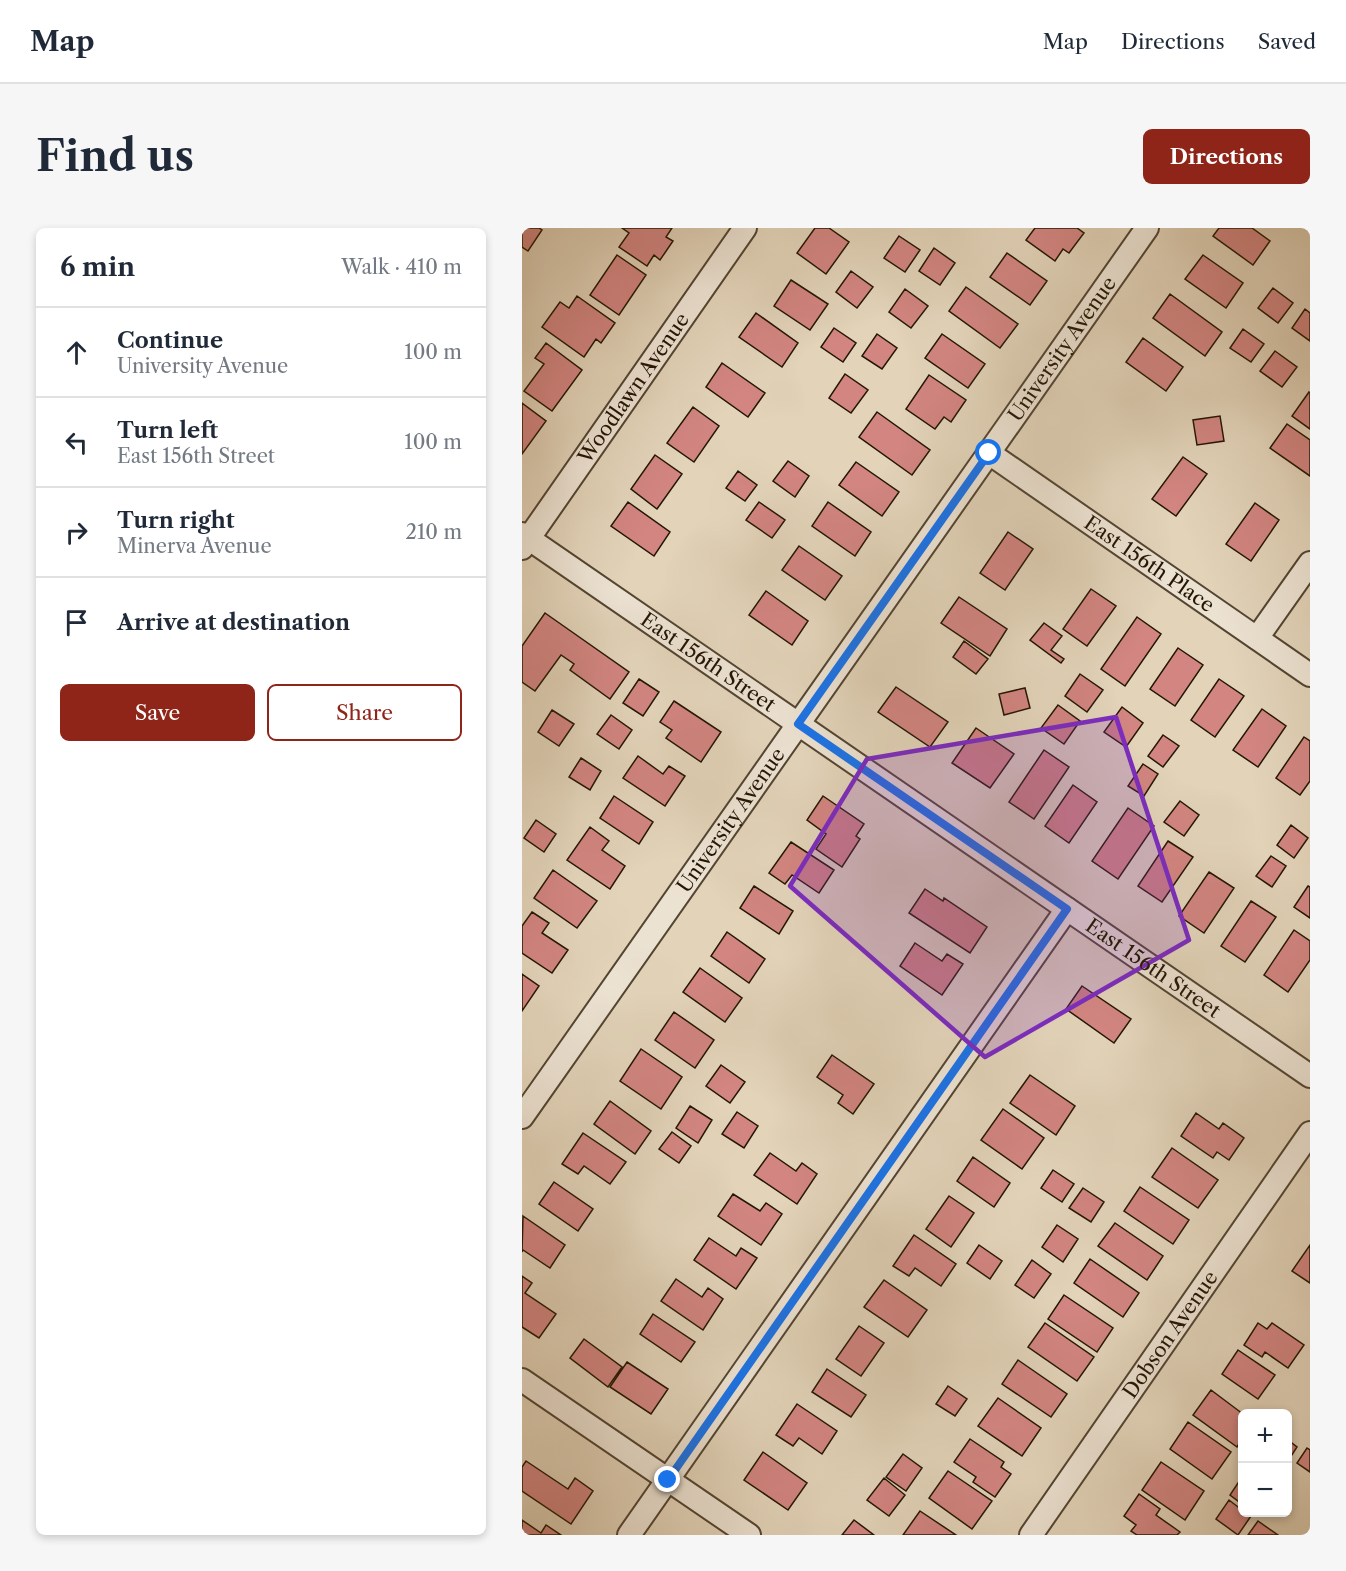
<!DOCTYPE html>
<html lang="en">
<head>
<meta charset="utf-8">
<style>
  :root { --surface:#fff; --page:#f6f6f7; --text:#1f2937; --muted:#747a83; --line:#e0e1e3; --accent:#8f2418 }
  body { margin:0; font-family:"Libre Caslon Text",serif; background:var(--page); color:var(--text) }
  .controls { position:absolute; right:18px; bottom:18px; display:grid; overflow:hidden; border-radius:9px; box-shadow:0 3px 9px #0003 }
  .controls button { width:54px; height:54px; display:grid; place-items:center; padding:0; border:0; border-bottom:2px solid var(--line); background:var(--surface); color:var(--text); font:30px sans-serif }
  .stop { position:absolute; width:18px; height:18px; margin:-14px; border:4px solid #1a73e8; border-radius:50%; background:#fff }
  .stop.end { background:#1a73e8; border-color:#fff; box-shadow:0 2px 6px #0008 }
  .list { margin:0; padding:0; list-style:none }
  h2 { display:flex; justify-content:space-between; align-items:center; height:78px; margin:0; padding:0 24px; font-size:26px }
  h2 small { font-size:20px; font-weight:400; color:var(--muted) }
  .list li { display:grid; grid-template-columns:39px 1fr auto; gap:18px; align-items:center; box-sizing:border-box; height:90px; padding:0 24px; border-top:2px solid var(--line) }
  .list b { display:block; font-size:22px; white-space:nowrap }
  .list p { margin:0; font-size:20px; white-space:nowrap; color:var(--muted) }
  .list em { font-size:20px; font-style:normal; color:var(--muted) }
  .actions { display:flex; gap:12px; padding:18px 24px }
  .actions a { flex:1; padding:14px 0; border:2px solid var(--accent); border-radius:9px; text-align:center; font-size:21px; color:var(--accent) }
  .actions .main { background:var(--accent); color:#fff }
  .icon { flex:none; width:33px; height:33px; fill:none; stroke:currentColor; stroke-width:2; stroke-linecap:round; stroke-linejoin:round }
  .map { position:relative; flex:none; width:788px; height:1307px; overflow:hidden; border-radius:9px }
  header { display:flex; align-items:center; gap:36px; box-sizing:border-box; height:84px; padding:0 30px; background:var(--surface); border-bottom:2px solid var(--line) }
  header strong { font-size:28px }
  nav { display:flex; gap:33px; margin-inline-start:auto; font-size:21px }
  .intro { display:flex; align-items:center; justify-content:space-between; box-sizing:border-box; height:144px; padding:0 36px }
  h1 { margin:0; font-size:42px }
  .button { padding:15px 27px; border-radius:9px; background:var(--accent); color:#fff; font-size:21px; font-weight:700 }
  main { display:flex; gap:36px; padding:0 36px }
  aside { flex:1; background:var(--surface); border-radius:9px; box-shadow:0 3px 9px #0003 }
  .map>svg:first-child { display:block }
  .building { fill:#d28581; stroke:#231605; stroke-width:1.5 }
  .lines { fill:none; stroke-linecap:round; stroke-linejoin:round }
  .street-casing { stroke:#534532; stroke-width:26 }
  .street { stroke:#ece2d2; stroke-width:22 }
  .route { stroke:#1a73e8; stroke-width:8 }
  .marked { fill:#7b2cbf; fill-opacity:0.2; stroke:#7b2cbf; stroke-width:4.5; stroke-linejoin:round }
  .labels { text-anchor:middle; dominant-baseline:central; stroke-width:6; stroke-linejoin:round; paint-order:stroke }
  .street-label { font-size:20px; fill:#231605; stroke:#ece2d2 }
</style>
</head>
<body>
<header>
<strong>Map</strong>
<nav><a>Map</a><a>Directions</a><a>Saved</a></nav>
</header>
<div class="intro"><h1>Find us</h1><a class="button">Directions</a></div>
<main>
<aside>
<h2>6 min<small>Walk · 410 m</small></h2>
<ul class="list">
<li><svg class="icon" aria-label="ahead" viewBox="0 0 24 24"><path d="M12 20V5M6 11l6-6 6 6"/></svg><div><b>Continue</b><p>University Avenue</p></div><em>100 m</em></li>
<li><svg class="icon" aria-label="left" viewBox="0 0 24 24"><path d="M17 20v-9H6M10 6l-5 5 5 5"/></svg><div><b>Turn left</b><p>East 156th Street</p></div><em>100 m</em></li>
<li><svg class="icon" aria-label="right" viewBox="0 0 24 24"><path d="M7 20v-9h11M14 6l5 5-5 5"/></svg><div><b>Turn right</b><p>Minerva Avenue</p></div><em>210 m</em></li>
<li><svg class="icon" aria-label="arrive" viewBox="0 0 24 24"><path d="M6 21V4h12l-3 4 3 4H6"/></svg><div><b>Arrive at destination</b></div></li>
</ul>
<div class="actions"><a class="main">Save</a><a>Share</a></div>
</aside>
<div class="map">
<svg width="788" height="1307" viewBox="0 0 788 1307">
  <rect width="100%" height="100%" fill="#e2d3b9"/>
  <filter id="stains"><feTurbulence type="fractalNoise" baseFrequency=".00333" numOctaves="4"/><feColorMatrix values="0 0 0 0 .2 0 0 0 0 .09 0 0 0 0 .02 0 0 0 .5 -.17"/></filter>
  <radialGradient id="worn" r=".72"><stop offset=".6" stop-color="#630" stop-opacity="0"/><stop offset="1" stop-color="#630" stop-opacity=".3"/></radialGradient>
  <!-- building -->
  <path class="building" d="M0 0H17L20 2 6 23 0 19Z
    M100 0H150L144 9 151 13 138 32 132 27 125 38 97 19 107 5Z
    M293 0H307L327 14 304 46 275 25Z
    M513 0H555L562 5 547 25 541 21 533 33 504 12Z
    M697 0H730L748 13 731 37 691 8Z
    M377 8 398 22 383 44 362 30Z
    M412 20 433 35 418 57 397 43Z
    M485 25 525 53 508 77 468 49Z
    M95 27 124 47 97 87 68 67Z
    M681 27 721 55 704 80 663 51Z
    M329 43 351 59 335 80 314 64Z
    M269 52 306 76 288 102 252 78Z
    M444 59 496 96 478 120 427 83Z
    M751 60 771 75 756 95 736 80Z
    M383 61 406 78 389 100 367 84Z
    M648 66 700 104 683 128 631 90Z
    M55 68 93 95 79 115 74 111 62 129 20 99 38 74 47 80Z
    M783 81 788 85V113L770 100Z
    M234 85 276 115 260 139 217 109Z
    M312 100 334 115 321 134 299 119Z
    M721 101 742 116 729 134 708 120Z
    M355 106 375 120 360 141 340 128Z
    M420 106 463 136 446 160 403 130Z
    M621 110 661 139 644 163 604 134Z
    M24 115 60 142 30 183 2 163 22 136 13 130Z
    M753 123 775 139 760 159 738 143Z
    M200 135 243 165 226 189 184 159Z
    M323 146 346 162 329 185 307 170Z
    M407 147 444 172 429 194 422 189 413 201 384 181Z
    M787 164 788 165V201L770 188Z
    M0 175 24 193 0 226Z
    M171 179 197 198 172 234 145 215Z
    M355 184 408 222 390 247 337 209Z
    M698 188 702 213 675 217 671 192Z
    M765 196 788 212V248L748 220Z
    M133 227 160 246 135 281 109 261Z
    M661 229 685 246 654 288 630 271Z
    M266 233 287 248 273 269 251 253Z
    M334 234 377 264 360 288 317 257Z
    M216 243 235 257 223 273 204 260Z
    M106 274 148 304 132 328 89 298Z
    M237 274 263 292 250 310 224 292Z
    M306 274 349 304 333 328 290 298Z
    M733 275 757 292 729 333 704 316Z
    M486 304 511 321 483 362 458 345Z
    M277 318 320 348 303 372 260 342Z
    M569 361 594 378 565 418 541 401Z
    M244 363 286 393 270 417 227 387Z
    M437 369 485 401 468 428 419 395Z
    M23 385 107 444 88 471 48 442 52 436 39 427 13 463 0 454V418Z
    M615 389 639 406 603 458 579 441Z
    M522 395 540 408 529 422 542 431 539 435 508 412Z
    M442 413 466 431 454 446 431 429Z
    M656 420 681 437 653 478 628 461Z
    M558 446 581 462 565 484 543 468Z
    M117 451 137 464 121 488 101 475Z
    M697 451 722 468 693 509 669 492Z
    M374 459 426 494 408 519 356 484Z
    M503 460 508 480 482 487 477 466Z
    M152 473 199 504 179 534 144 510 150 502 138 494Z
    M536 477 558 493 542 516 519 500Z
    M600 479 621 495 604 519 582 504Z
    M740 481 764 498 736 539 711 522Z
    M30 482 52 496 37 518 16 504Z
    M89 487 110 502 97 521 75 506Z
    M454 500 492 526 468 560 430 535Z
    M641 507 657 518 641 539 626 528Z
    M782 509 788 513V553L778 567 754 550Z
    M522 522 547 539 512 591 487 574Z
    M116 528 141 546 147 538 163 548 143 578 101 550Z
    M59 530 79 543 68 562 47 549Z
    M621 536 636 546 622 568 606 558Z
    M551 557 575 574 547 615 523 598Z
    M92 568 131 594 117 616 78 590Z
    M301 568 342 596 334 608 338 611 320 639 294 621 304 606 285 592Z
    M658 573 677 587 662 608 642 594Z
    M606 580 632 598 596 651 570 633Z
    M14 592 34 606 22 624 2 610Z
    M769 597 786 610 772 630 755 617Z
    M68 599 87 613 80 622 103 638 88 661 45 632Z
    M646 613 671 629 640 674 616 658Z
    M269 614 312 642 297 665 270 647 263 656 247 645Z
    M749 628 764 638 750 659 734 648Z
    M31 642 75 673 55 700 12 670Z
    M687 644 712 660 682 705 657 688Z
    M232 658 271 683 257 706 218 680Z
    M786 658 788 659V690L772 679Z
    M403 661 421 673 422 670 465 699 448 725 387 685Z
    M729 673 754 689 723 734 699 718Z
    M10 684 27 695 20 705 46 722 30 745 0 725V698Z
    M772 702 788 713V732L766 764 742 747Z
    M205 704 243 731 227 755 189 728Z
    M393 715 420 733 425 726 441 736 420 767 378 738Z
    M178 740 220 770 203 794 161 764Z
    M0 746 17 758 0 783Z
    M560 758 609 791 592 815 544 781Z
    M152 784 192 812 173 840 133 812Z
    M119 821 160 849 139 881 98 853Z
    M310 827 352 856 331 886 316 875 321 867 295 849Z
    M199 837 223 854 208 875 184 858Z
    M508 847 553 878 534 907 488 875Z
    M88 873 129 903 113 926 72 896Z
    M168 878 190 892 176 915 154 900Z
    M481 881 522 910 500 941 459 912Z
    M215 884 236 898 222 920 200 906Z
    M674 885 697 901 701 895 722 910 707 932 695 924 691 930 659 908Z
    M150 904 169 918 157 935 137 921Z
    M61 905 104 934 88 956 62 938 56 946 40 936Z
    M650 920 696 952 676 980 630 949Z
    M248 925 274 943 280 935 295 946 275 976 232 947Z
    M451 929 488 955 472 979 435 953Z
    M531 942 552 956 540 974 519 960Z
    M32 954 71 981 56 1003 17 976Z
    M618 959 667 992 651 1016 602 983Z
    M561 960 582 974 569 994 547 980Z
    M211 966 238 983 244 975 260 986 239 1017 196 988Z
    M427 968 452 985 429 1019 404 1001Z
    M1 988 43 1017 28 1040 1 1022 0 1024Z
    M593 995 641 1028 625 1052 576 1018Z
    M535 997 556 1011 541 1034 520 1019Z
    M392 1007 434 1036 419 1058 393 1040 387 1048 371 1038Z
    M187 1010 214 1028 219 1020 235 1030 214 1061 172 1032Z
    M457 1017 480 1033 468 1051 445 1035Z
    M788 1017V1055L770 1043Z
    M568 1031 617 1065 601 1089 552 1055Z
    M510 1032 529 1046 512 1070 493 1057Z
    M0 1048 10 1055 3 1065 34 1086 17 1110 0 1099Z
    M154 1051 180 1069 186 1060 201 1071 181 1102 139 1073Z
    M362 1052 405 1082 386 1109 342 1079Z
    M542 1067 591 1100 575 1124 526 1091Z
    M131 1086 173 1114 159 1134 118 1106Z
    M523 1095 572 1129 555 1153 506 1119Z
    M736 1095 745 1101 750 1095 782 1117 766 1140 743 1124 740 1129 722 1117Z
    M337 1098 362 1115 339 1148 314 1131Z
    M62 1111 100 1139 86 1159 48 1130Z
    M716 1122 753 1147 736 1171 700 1146Z
    M496 1132 545 1166 529 1189 480 1156Z
    M105 1134 146 1161 129 1186 88 1159Z
    M305 1141 344 1167 329 1189 290 1164Z
    M426 1158 445 1171 433 1188 414 1176Z
    M689 1162 721 1186 720 1211 715 1219 671 1187Z
    M476 1170 519 1200 500 1228 456 1198Z
    M275 1176 315 1203 300 1226 277 1210 271 1218 254 1207Z
    M666 1194 709 1224 690 1251 648 1221Z
    M448 1211 482 1234 479 1239 489 1246 473 1269 451 1254 454 1249 432 1234Z
    M766 1212 775 1219 766 1233Z
    M785 1220 788 1222V1244L775 1235Z
    M241 1224 285 1255 266 1282 222 1252Z
    M381 1226 400 1240 384 1263 364 1249Z
    M4 1233 46 1261 53 1250 71 1263 49 1296 0 1263V1239Z
    M639 1234 682 1263 663 1292 620 1262Z
    M426 1243 470 1273 450 1301 407 1270Z
    M720 1249V1276L708 1267Z
    M362 1250 383 1267 367 1288 345 1272Z
    M617 1266 638 1281 634 1287 658 1304 655 1307H615L609 1303 614 1297 602 1288Z
    M707 1272 720 1282V1284L729 1288 716 1307 694 1291Z
    M398 1283 434 1307H381Z
    M0 1292 19 1305 24 1297 39 1307H0Z
    M332 1292 352 1307H320Z
    M736 1293 756 1307H726Z"/>
  <g class="lines">
    <!-- street casing -->
    <g class="street-casing">
      <g id="street">
        <path id="s1" d="M467 225 788 447"/>
        <path id="s2" d="M0 306 788 848"/>
        <path id="s3" d="M0 320 223 0"/>
        <path d="M735 410 788 335"/>
        <path id="s4" d="M0 889 625 0"/>
        <path d="M0 1152 227 1307"/>
        <path d="M107 1307 545 681"/>
        <path id="s5" d="M509 1307 788 905"/>
      </g>
    </g>
    <!-- street -->
    <use href="#street" class="street"/>
  </g>
  <g class="lines">
    <!-- route -->
    <path class="route" d="M146 1252 545 681 276 496 467 225"/>
  </g>
  <!-- marked area -->
  <path class="marked" d="M594 489 667 712 463 829 268 658 345 531Z"/>
  <g class="labels">
    <!-- street labels -->
    <g class="street-label">
      <text stroke="none"><textPath href="#s4" startOffset="939">University Avenue</textPath></text>
      <text stroke="none"><textPath href="#s3" startOffset="195">Woodlawn Avenue</textPath></text>
      <text stroke="none"><textPath href="#s1" startOffset="195">East 156th Place</textPath></text>
      <text stroke="none"><textPath href="#s2" startOffset="226">East 156th Street</textPath></text>
      <text stroke="none"><textPath href="#s4" startOffset="363">University Avenue</textPath></text>
      <text stroke="none"><textPath href="#s2" startOffset="766">East 156th Street</textPath></text>
      <text stroke="none"><textPath href="#s5" startOffset="244">Dobson Avenue</textPath></text>
    </g>
  </g>
  <rect width="100%" height="100%" filter="url(#stains)"/>
  <rect width="100%" height="100%" fill="url(#worn)"/>
</svg>
<div class="controls">
<button>+</button>
<button>−</button>
</div>
<div class="stop" style="left:467px;top:225px"></div>
<div class="stop end" style="left:146px;top:1252px"></div>
</div>
</main>
</body>
</html>
